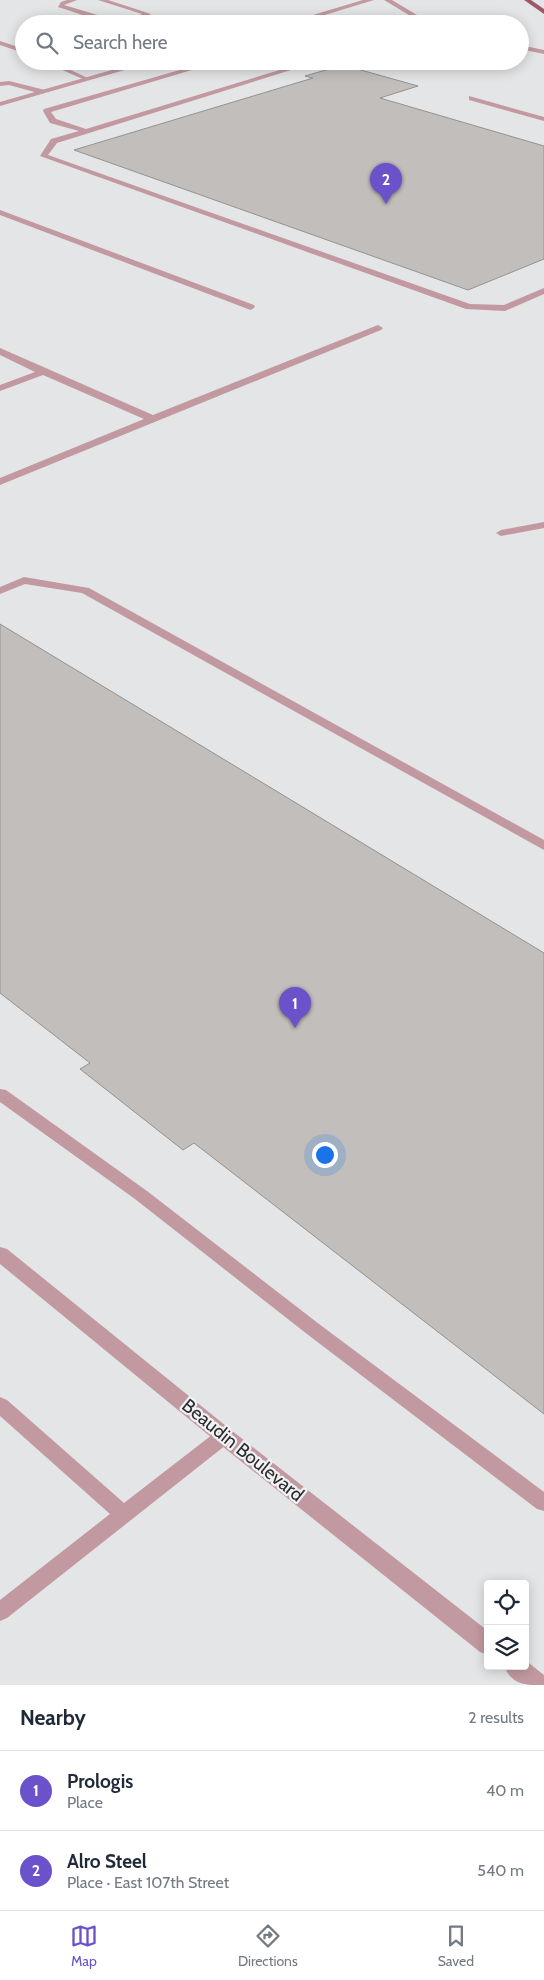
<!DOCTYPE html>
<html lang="en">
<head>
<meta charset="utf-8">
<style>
  :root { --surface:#fff; --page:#f2f2f3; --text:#1f2937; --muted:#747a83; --line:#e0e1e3; --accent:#6b52cb }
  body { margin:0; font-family:Cabin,sans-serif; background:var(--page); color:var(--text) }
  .controls { position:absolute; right:15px; bottom:15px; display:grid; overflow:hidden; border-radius:5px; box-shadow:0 2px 12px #0003 }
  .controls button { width:45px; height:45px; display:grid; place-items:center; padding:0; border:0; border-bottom:1px solid var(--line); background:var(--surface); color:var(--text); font:25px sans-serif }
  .you { position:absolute; left:324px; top:1154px; width:18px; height:18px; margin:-12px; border:4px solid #fff; border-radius:50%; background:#1a73e8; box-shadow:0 0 0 8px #1a73e833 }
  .badge { display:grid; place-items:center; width:32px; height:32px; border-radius:50%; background:var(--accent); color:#fff; font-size:16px; font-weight:700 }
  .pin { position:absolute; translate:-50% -41px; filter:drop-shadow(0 1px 2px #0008) }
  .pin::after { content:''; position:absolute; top:26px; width:18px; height:15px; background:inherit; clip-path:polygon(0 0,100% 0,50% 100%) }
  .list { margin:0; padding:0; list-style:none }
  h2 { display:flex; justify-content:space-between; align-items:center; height:65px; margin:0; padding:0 20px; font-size:21px }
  h2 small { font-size:16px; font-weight:400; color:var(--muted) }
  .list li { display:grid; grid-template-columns:32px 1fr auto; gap:15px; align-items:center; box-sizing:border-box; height:80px; padding:0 20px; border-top:1px solid var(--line) }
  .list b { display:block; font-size:19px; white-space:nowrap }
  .list p { margin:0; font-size:16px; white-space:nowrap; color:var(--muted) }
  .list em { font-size:16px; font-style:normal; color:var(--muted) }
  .icon { flex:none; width:28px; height:28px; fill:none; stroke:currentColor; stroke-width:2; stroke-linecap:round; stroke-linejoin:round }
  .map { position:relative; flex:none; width:544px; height:1685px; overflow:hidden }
  .search { position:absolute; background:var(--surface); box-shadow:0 2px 12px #0003; left:15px; right:15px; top:15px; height:55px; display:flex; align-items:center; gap:12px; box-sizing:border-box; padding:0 18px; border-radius:28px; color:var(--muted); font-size:19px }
  .sheet { height:225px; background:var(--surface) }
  nav { display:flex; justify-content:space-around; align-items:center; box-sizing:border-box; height:70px; border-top:1px solid var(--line); background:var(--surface); font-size:14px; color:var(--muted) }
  nav a { display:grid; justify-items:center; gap:2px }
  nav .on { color:var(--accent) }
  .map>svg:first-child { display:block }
  .building { fill:#c1bebc; stroke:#959290 }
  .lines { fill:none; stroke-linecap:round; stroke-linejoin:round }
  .lane { fill:#c299a1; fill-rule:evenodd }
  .street { fill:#c299a1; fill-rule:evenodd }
  .primary { fill:#9f5869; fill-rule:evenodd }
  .labels { text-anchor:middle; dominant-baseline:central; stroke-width:4.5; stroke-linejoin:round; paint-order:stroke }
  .near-street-label { font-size:19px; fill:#2d2d2e; stroke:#f0f2f5 }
</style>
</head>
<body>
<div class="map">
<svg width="544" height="1685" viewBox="0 0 544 1685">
  <rect width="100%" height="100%" fill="#e3e5e7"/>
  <!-- building -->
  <path class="building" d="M343 65 418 86 380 98 544 146V259L468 290 74 150 313 78 305 76Z
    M0 624 544 953V1414L194 1143 183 1150 80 1069 90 1063 0 993Z"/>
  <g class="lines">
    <!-- lane -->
    <path class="lane" d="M67 0H77L64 5 121 22 142 14 98 0H108L151 14C123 34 88 16 58 7L61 2Z
      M384 0H392L432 24H424Z
      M0 41 24 49V53L0 45Z
      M520 45 544 50V54L520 49Z
      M42 61H51L90 79 85 80Z
      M211 61H222L51 112 56 119 86 129 309 61H320L57 143 48 155 470 304 504 305 544 288V294L505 311 466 309 40 156 51 139 79 131 50 123 43 111 44 109Z
      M9 81 45 90 46 92 42 94 9 85 0 86V82Z
      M469 96 544 117V121L469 100Z
      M0 210 254 305 255 307 251 310 248 309 0 215Z
      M378 325 383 328 381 330 0 485V478L144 419 43 375 0 391V385L35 372 0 355V348L153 415Z
      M544 522V528L501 536 496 533 501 530Z
      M24 577 89 588 544 840V850L82 593 25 584 0 594V587Z
      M0 1089 6 1090 147 1191 319 1324 544 1492V1511L537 1509 307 1334 135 1199 0 1102Z
      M0 1397 7 1400 124 1503 217 1431 224 1428 231 1431 234 1436 231 1441 7 1618 0 1621V1600L110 1514 0 1416Z"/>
    <!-- street -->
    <path class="street" d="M363 0H374L295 24H283Z
      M143 61H156L0 106V102Z
      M0 1247 7 1249 231 1430 488 1631V1655L480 1652 217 1442 0 1264Z
      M525 1660 544 1675V1685C525 1685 512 1685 504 1666H525Z"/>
    <!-- primary -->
    <path class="primary" d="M524 0H531L544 9V14Z"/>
  </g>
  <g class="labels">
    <!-- near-street labels -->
    <g class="near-street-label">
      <text transform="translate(243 1450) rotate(39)">Beaudin Boulevard</text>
    </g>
  </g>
</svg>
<div class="controls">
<button><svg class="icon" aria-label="locate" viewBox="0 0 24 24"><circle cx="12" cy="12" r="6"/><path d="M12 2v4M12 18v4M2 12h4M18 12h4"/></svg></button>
<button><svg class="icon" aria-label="layers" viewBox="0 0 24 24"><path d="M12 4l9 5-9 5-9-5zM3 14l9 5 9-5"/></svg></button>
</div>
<div class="you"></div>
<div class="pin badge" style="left:295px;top:1028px">1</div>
<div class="pin badge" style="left:386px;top:204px">2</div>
<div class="search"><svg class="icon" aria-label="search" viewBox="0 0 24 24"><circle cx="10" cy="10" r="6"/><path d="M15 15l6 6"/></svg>Search here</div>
</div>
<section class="sheet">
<h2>Nearby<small>2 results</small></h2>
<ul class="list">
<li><span class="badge">1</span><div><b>Prologis</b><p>Place</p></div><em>40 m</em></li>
<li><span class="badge">2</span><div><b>Alro Steel</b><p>Place · East 107th Street</p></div><em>540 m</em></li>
</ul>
</section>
<nav>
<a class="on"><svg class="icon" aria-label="map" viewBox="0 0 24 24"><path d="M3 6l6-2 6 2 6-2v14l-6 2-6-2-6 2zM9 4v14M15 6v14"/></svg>Map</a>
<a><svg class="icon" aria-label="directions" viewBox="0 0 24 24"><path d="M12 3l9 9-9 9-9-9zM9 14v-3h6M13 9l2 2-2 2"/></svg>Directions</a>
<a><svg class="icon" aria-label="saved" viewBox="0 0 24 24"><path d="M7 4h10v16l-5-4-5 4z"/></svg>Saved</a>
</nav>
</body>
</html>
